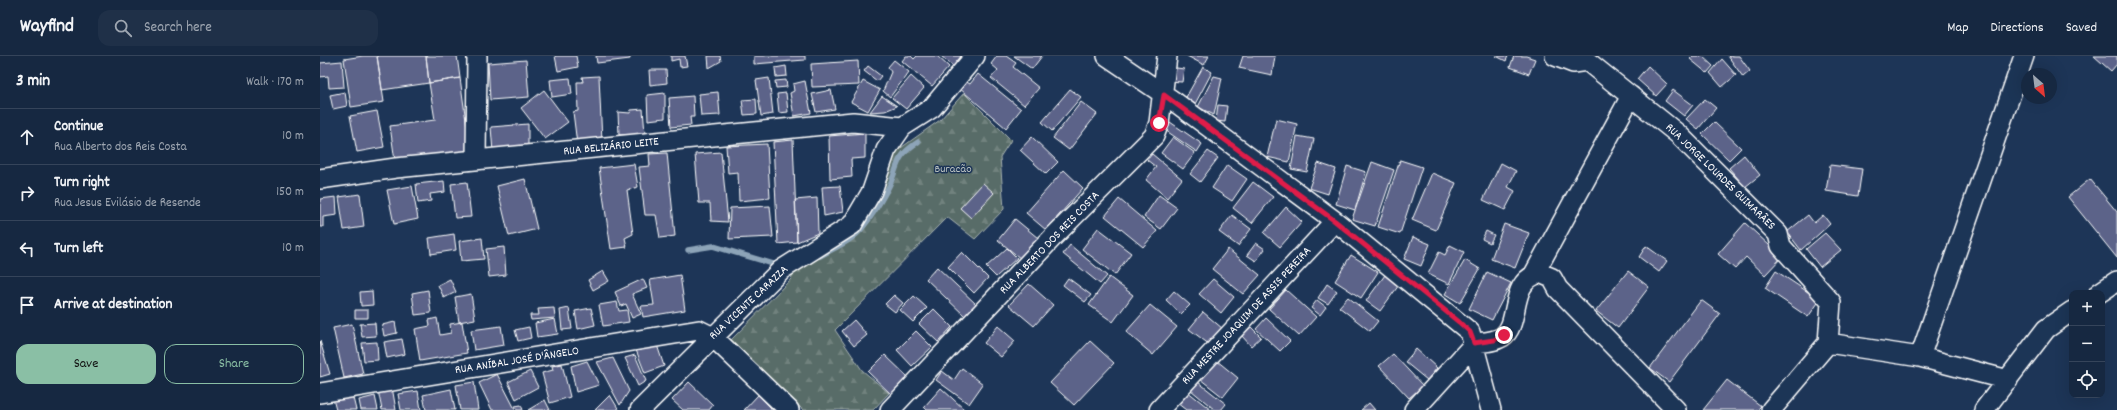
<!DOCTYPE html>
<html lang="en">
<head>
<meta charset="utf-8">
<style>
  :root { --surface:#162841; --page:#1f3048; --text:#f1f3f6; --muted:#9ea6b1; --line:#35445a; --accent:#8abfa5 }
  body { margin:0; font-family:Dekko,sans-serif; background:var(--page); color:var(--text) }
  .controls { position:absolute; right:12px; bottom:12px; display:grid; overflow:hidden; border-radius:8px; box-shadow:0 4px 16px #0002 }
  .controls button { width:36px; height:36px; display:grid; place-items:center; padding:0; border:0; border-bottom:1px solid var(--line); background:var(--surface); color:var(--text); font:20px sans-serif }
  .compass { position:absolute; left:1701px; top:12px; width:36px; height:36px; border-radius:50%; background:var(--surface); box-shadow:0 4px 16px #0002; rotate:152deg }
  .stop { position:absolute; width:12px; height:12px; margin:-9px; border:3px solid #e11d48; border-radius:50%; background:#fff }
  .stop.end { background:#e11d48; border-color:#fff; box-shadow:0 1px 4px #0008 }
  .list { margin:0; padding:0; list-style:none }
  h2 { display:flex; justify-content:space-between; align-items:center; height:52px; margin:0; padding:0 16px; font-size:17px }
  h2 small { font-size:13px; font-weight:400; color:var(--muted) }
  .list li { display:grid; grid-template-columns:26px 1fr auto; gap:12px; align-items:center; box-sizing:border-box; height:56px; padding:0 16px; border-top:1px solid var(--line) }
  .list b { display:block; font-size:15px; white-space:nowrap }
  .list p { margin:0; font-size:13px; white-space:nowrap; color:var(--muted) }
  .list em { font-size:13px; font-style:normal; color:var(--muted) }
  .actions { display:flex; gap:8px; padding:12px 16px }
  .actions a { flex:1; padding:9px 0; border:1px solid var(--accent); border-radius:12px; text-align:center; font-size:14px; color:var(--accent) }
  .actions .main { background:var(--accent); color:#111 }
  .icon { flex:none; width:22px; height:22px; fill:none; stroke:currentColor; stroke-width:2; stroke-linecap:round; stroke-linejoin:round }
  .map { position:relative; flex:none; width:1797px; height:354px; overflow:hidden }
  header { display:flex; align-items:center; gap:24px; box-sizing:border-box; height:56px; padding:0 20px; background:var(--surface); border-bottom:1px solid var(--line) }
  header strong { font-size:19px }
  nav { display:flex; gap:22px; margin-inline-start:auto; font-size:14px }
  .search { width:280px; height:36px; background:var(--page); display:flex; align-items:center; gap:10px; box-sizing:border-box; padding:0 14px; border-radius:12px; color:var(--muted); font-size:15px }
  main { display:flex }
  aside { flex:1; background:var(--surface) }
  .map>svg:first-child { display:block }
  .forest { fill:url(#forest-firs); stroke:#acb6b3 }
  .lines { fill:none; stroke-linecap:round; stroke-linejoin:round }
  .stream { stroke:#8da4b8; stroke-width:5.5 }
  .building { fill:#5c6389; stroke:#fff }
  .street-casing { stroke:#fff; stroke-width:22 }
  .street { stroke:#1d3557; stroke-width:19 }
  .route { stroke:#e11d48; stroke-width:5 }
  .labels { text-anchor:middle; dominant-baseline:central; stroke-width:3; stroke-linejoin:round; paint-order:stroke }
  .street-label { font-size:12px; fill:#fff; stroke:#1d3557 }
  .park-label { font-size:12px; fill:#bcc4c2; stroke:#1d3557 }
</style>
</head>
<body>
<header>
<strong>Wayfind</strong>
<div class="search"><svg class="icon" aria-label="search" viewBox="0 0 24 24"><circle cx="10" cy="10" r="6"/><path d="M15 15l6 6"/></svg>Search here</div>
<nav><a>Map</a><a>Directions</a><a>Saved</a></nav>
</header>
<main>
<aside>
<h2>3 min<small>Walk · 170 m</small></h2>
<ul class="list">
<li><svg class="icon" aria-label="ahead" viewBox="0 0 24 24"><path d="M12 20V5M6 11l6-6 6 6"/></svg><div><b>Continue</b><p>Rua Alberto dos Reis Costa</p></div><em>10 m</em></li>
<li><svg class="icon" aria-label="right" viewBox="0 0 24 24"><path d="M7 20v-9h11M14 6l5 5-5 5"/></svg><div><b>Turn right</b><p>Rua Jesus Evilásio de Resende</p></div><em>150 m</em></li>
<li><svg class="icon" aria-label="left" viewBox="0 0 24 24"><path d="M17 20v-9H6M10 6l-5 5 5 5"/></svg><div><b>Turn left</b></div><em>10 m</em></li>
<li><svg class="icon" aria-label="arrive" viewBox="0 0 24 24"><path d="M6 21V4h12l-3 4 3 4H6"/></svg><div><b>Arrive at destination</b></div></li>
</ul>
<div class="actions"><a class="main">Save</a><a>Share</a></div>
</aside>
<div class="map">
<svg width="1797" height="354" viewBox="0 0 1797 354">
  <defs>
    <pattern id="forest-firs" width="22" height="20" patternUnits="userSpaceOnUse"><rect width="22" height="20" fill="#586c67"/><path d="M5 1l3.5 6h-7zM16 11l3.5 6h-7z" fill="#71827e"/></pattern>
  </defs>
  <rect width="100%" height="100%" fill="#1d3557"/>
  <filter id="ink" filterUnits="userSpaceOnUse"><feTurbulence type="fractalNoise" baseFrequency=".025" numOctaves="2"/><feDisplacementMap in="SourceGraphic" scale="8" xChannelSelector="R" yChannelSelector="G"/><feConvolveMatrix kernelMatrix="1 2 1 2 8 2 1 2 1" color-interpolation-filters="sRGB"/></filter>
  <g filter="url(#ink)">
    <!-- forest -->
    <path class="forest" d="M644 37 691 84 680 101 684 153 655 183 627 161 515 274 542 314 569 337 553 354H483L410 285 471 223 474 215 533 175 571 99 620 64Z"/>
    <g class="lines">
      <!-- stream -->
      <path class="stream" d="M368 194 393 190 460 210
        M500 200C514 192 534 184 543 171 552 160 560 147 567 134 580 111 572 103 598 86"/>
    </g>
    <!-- building -->
    <path class="building" d="M43 0H57L64 46 31 51 24 3Z
      M57 0H106L109 27 62 34Z
      M106 0H137L140 22 109 27Z
      M235 0H256L258 11 238 15Z
      M276 0H310V3L277 7Z
      M351 0H365L367 10 360 11 359 3 351 5Z
      M388 0H400L401 5 389 12Z
      M434 0H485V4L434 8Z
      M586 0H591L594 3 597 0H617L629 11 612 30 582 5Z
      M621 0H643L634 11Z
      M677 0H686L696 7 693 11 719 32 704 49 671 22 678 14 671 8Z
      M694 0H722L712 13Z
      M867 0H889L884 9Z
      M923 0H955L952 19 919 12Z
      M1176 0H1188L1186 5Z
      M1194 0H1206L1215 3 1209 18 1190 11Z
      M1373 0H1382L1393 10 1387 17 1370 3Z
      M1408 0H1419L1430 15 1423 21Z
      M1774 0H1797V8L1791 15Z
      M1402 3 1416 19 1402 31 1390 17Z
      M206 4 209 41 170 44 168 7Z
      M574 4 589 16 570 41 563 35 571 16 568 11Z
      M22 5 24 31 9 32 8 20 0 21V7Z
      M538 5 539 29 492 31 491 8Z
      M466 10 467 20 456 21 455 12Z
      M548 10 561 20 557 25 544 15Z
      M1328 10 1347 28 1336 40 1317 23Z
      M849 11 864 13 862 26 848 25Z
      M883 11 892 16 875 48 865 43Z
      M329 14H346L347 27 330 29Z
      M658 18 701 53 686 72 639 32 645 25 650 28Z
      M279 20 282 86 257 88 253 56 258 55 257 26H263L262 21Z
      M591 20 604 32 586 53 572 42Z
      M894 20 902 22 894 59 878 51Z
      M140 22 151 101 76 112 70 70 115 64 109 27Z
      M250 22 252 38 232 41 230 24Z
      M449 22 453 58 441 60 436 24Z
      M466 24 467 31 456 32 455 25Z
      M485 25 491 57 474 60 470 37 474 35 473 28Z
      M543 25 560 34 548 55 531 46Z
      M750 33 761 41 732 75 722 66Z
      M224 34 248 66 225 83 201 52Z
      M511 34 515 53 496 56 492 38Z
      M1353 34 1373 49 1364 60 1345 45Z
      M25 36 27 50 13 53 10 39Z
      M398 36 400 59 381 60 379 38Z
      M345 37V62L328 64 327 39Z
      M466 37 468 56 459 57 457 38Z
      M373 40 374 61H370L371 69 351 71 349 42Z
      M562 40 577 50 565 55 550 56Z
      M436 43 437 58 424 59 422 44Z
      M1385 43 1396 52 1378 73 1366 63Z
      M761 46 777 58 749 94 733 82Z
      M898 49 907 50 905 66 896 65Z
      M323 53 325 78 299 79 298 56 310 57 311 54Z
      M57 55 64 91 37 96 30 60Z
      M956 63 977 68 969 106 947 101Z
      M850 66 882 88 877 96 845 74Z
      M1394 66 1421 92 1409 104 1382 78Z
      M208 68V92L173 96 171 71Z
      M545 77V102L531 103 532 121 510 123 509 80Z
      M977 80 994 83 987 116 971 113Z
      M712 81 738 106 726 118 700 94Z
      M853 81 875 97 863 113 841 97Z
      M473 84 477 186 458 188 453 86Z
      M447 88 450 142 419 145 418 116 408 117 406 90Z
      M888 95 898 102 880 126 870 118Z
      M401 96 408 166 391 165 390 147H379L375 98Z
      M347 97 355 180 340 182 336 159H325L319 111 330 110 329 98Z
      M832 98 862 123 847 142 826 124 836 111 827 104Z
      M1424 99 1440 119 1425 131 1409 112Z
      M1080 104 1102 111 1080 178 1058 171Z
      M1052 106 1074 114 1055 170 1032 163Z
      M998 107 1016 113 1008 138 989 132Z
      M1181 107 1196 115 1188 131 1195 135 1185 154 1163 144Z
      M314 108 318 131 307 134 313 178 305 182 307 191 291 193 279 112Z
      M907 109 927 123 912 145 892 132Z
      M1510 109 1542 113 1538 140 1506 135Z
      M1027 110 1046 116 1035 154 1016 148Z
      M744 114 763 132 726 174 706 157Z
      M1112 117 1136 127 1116 174 1092 164Z
      M205 123 217 173 189 180 177 130Z
      M1770 123 1797 156V202L1748 141Z
      M124 125 125 136 110 138 111 145 98 147 96 128Z
      M147 126 151 161 135 162 131 128Z
      M933 126 953 141 932 167 913 152Z
      M663 127 674 137 651 162 640 152Z
      M92 130 98 163 74 168 67 134Z
      M520 130 523 156 504 160 502 131Z
      M40 138 44 171 24 174 19 141Z
      M839 139 857 152 841 173 824 161Z
      M16 141 17 159 3 161V171H0V143Z
      M497 142 498 177 477 186 475 144Z
      M799 143 837 175 823 191 785 160Z
      M450 150 453 181 409 183 410 152Z
      M966 151 982 166 960 191 944 177Z
      M912 159 931 173 918 190 899 176Z
      M1488 159 1494 167 1503 159 1510 168 1481 194 1467 176Z
      M695 163 718 182 701 203 678 184Z
      M1425 167 1462 201 1445 219 1426 201 1415 213 1398 198Z
      M1184 168 1209 177 1195 212 1171 203Z
      M778 172 811 197 795 219 762 193Z
      M1166 175 1174 179 1170 187 1162 183Z
      M1505 177 1521 194 1500 211 1486 193Z
      M134 178 136 194 111 198 109 182Z
      M1093 181 1110 188 1101 210 1084 203Z
      M162 182 164 203 141 205 139 185Z
      M936 187 945 193 936 205 927 199Z
      M750 189 787 220 780 228 743 198Z
      M1130 189 1144 196 1129 228 1108 218 1119 196 1125 199Z
      M1326 190 1347 205 1339 216 1319 201Z
      M184 191 186 219 169 221 166 193Z
      M687 192 697 202 676 221 666 211Z
      M908 193 940 219 923 238 892 213Z
      M642 196 668 222 654 237 628 211Z
      M1031 199 1058 216 1041 242 1015 225Z
      M1145 204 1160 213 1140 247 1125 238Z
      M617 211 656 248 645 260 606 223Z
      M283 215 289 225 273 234 268 224Z
      M1308 215 1329 231 1298 272 1276 255Z
      M1456 215 1500 244 1488 261 1445 232Z
      M1167 216 1191 227 1172 264 1149 253Z
      M360 219 365 254 323 261 321 250 334 249 330 224Z
      M1065 219 1079 229 1060 255 1046 245Z
      M789 221 813 239 793 266 769 249Z
      M748 222 771 239 765 246 743 229Z
      M130 223 136 236 124 242 118 229Z
      M323 223 327 232 312 238 321 258 312 262 306 248 301 250 295 236Z
      M893 223 914 241 901 257 879 238Z
      M709 228 733 249 714 270 689 249Z
      M1007 228 1017 235 1008 248 998 242Z
      M108 234 111 257 95 259 92 237Z
      M966 234 996 261 979 280 949 253Z
      M52 235 53 249 41 250 40 236Z
      M854 235 870 249 861 258 846 244Z
      M151 238 155 263 139 266 135 241Z
      M574 239 583 247 575 256 565 248Z
      M594 240 607 252 593 266 580 254Z
      M1028 241 1058 265 1050 275 1019 251Z
      M997 244 1006 251 1000 259 991 252Z
      M1381 244 1400 258 1349 326 1330 312Z
      M297 246 299 255 307 254 309 266 283 270 279 249Z
      M830 249 857 271 833 299 806 276Z
      M234 252 235 262 211 264 210 259H219L218 253Z
      M249 252 252 273 242 274 240 254Z
      M271 252 275 269 258 273 255 255Z
      M614 253 632 271 618 286 599 268Z
      M35 254H48V262H35Z
      M883 256 903 273 890 289 869 273Z
      M117 262 120 279 131 277 130 268 142 266 147 297 100 305 95 273 110 270 109 264Z
      M946 262 970 285 960 295 936 273Z
      M235 263 238 278 217 281 215 267Z
      M534 264 547 279 534 290 522 275Z
      M75 266 77 277 64 280 62 269Z
      M55 267 56 280 42 281 40 268Z
      M32 268 43 318 24 322 13 272Z
      M181 270 184 289 154 294 151 274Z
      M678 270 695 285 681 301 664 287Z
      M209 271 211 282 198 285 195 274Z
      M931 271 941 281 931 290 921 279Z
      M596 275 612 291 592 310 577 294Z
      M82 283 85 298 67 302 64 286Z
      M0 285 10 318 0 321Z
      M770 285 794 307 754 349 730 327Z
      M57 286 58 304 44 305 42 287Z
      M337 289 344 310 325 317 316 294Z
      M1096 293 1117 312 1107 324 1085 306Z
      M1073 298 1103 330 1089 342 1059 310Z
      M315 299 326 325 318 330 305 302Z
      M565 299 589 322 572 339 548 316Z
      M293 302 309 335 300 349 277 306Z
      M896 304 918 322 903 341 880 323Z
      M267 305 279 329 256 336 251 310Z
      M242 308 250 341 230 347 222 317 233 314 232 310Z
      M642 312 663 328 649 348 616 324 622 315 634 324Z
      M210 315 218 331 196 343 188 326Z
      M177 318 195 353 193 354H172L159 327Z
      M1407 324 1441 350 1437 354H1383Z
      M154 326 158 354H140L136 329Z
      M369 326 393 349 389 354H363L352 344Z
      M878 326 906 348 901 354H895L871 334Z
      M72 331 76 354H62L58 334Z
      M621 332 645 354H607L604 351Z
      M131 333 135 354H106L103 339Z
      M98 335 101 354H81L78 338Z
      M867 335 891 354H866L857 347Z
      M32 338 36 354H16L13 343Z
      M290 339 299 354H275Z
      M438 339 453 354H424Z
      M55 340 58 354H41L39 344Z
      M225 344 230 354H208Z
      M1049 347 1055 354H1041Z
      M201 349 203 354H197L195 350Z"/>
    <g class="lines">
      <!-- street casing -->
      <g class="street-casing">
        <path id="street" d="M787 0 855 46 1015 165 1150 276 1171 354
          M1235 0 1253 7 1267 5 1358 78 1458 178 1461 190 1511 246 1508 287
          M156 104 157 0
          M0 123 76 112 533 66 582 71
          M1214 218 1311 40
          M1779 237 1797 225
          M1600 301 1704 0
          M0 337 379 274 393 281 469 354
          M320 354 461 214 532 169 552 135 566 94 582 71 612 52 655 0
          M570 354 734 180 834 80 839 67 847 0
          M839 354 1015 165
          M1094 354 1155 287C1164 286 1174 286 1182 281 1202 267 1187 226 1220 217L1232 222 1238 233 1356 354
          M1451 354 1508 287 1600 301 1688 324
          M1664 354 1726 273 1752 255"/>
      </g>
      <!-- street -->
      <use href="#street" class="street"/>
    </g>
  </g>
  <g class="lines" filter="url(#ink)">
    <!-- route -->
    <path class="route" d="M839 67 844 39 1015 165 1139 266 1150 276 1154 287 1174 284 1184 279"/>
  </g>
  <g class="labels">
    <!-- street labels -->
    <g class="street-label">
      <text transform="translate(291 91) rotate(-6)">RUA BELIZÁRIO LEITE</text>
      <text transform="translate(1400 121) rotate(44)">RUA JORGE LOURDES GUIMARÃES</text>
      <text transform="translate(730 187) rotate(-46)">RUA ALBERTO DOS REIS COSTA</text>
      <text transform="translate(429 247) rotate(-43)">RUA VICENTE CARAZZA</text>
      <text transform="translate(927 260) rotate(-47)">RUA MESTRE JOAQUIM DE ASSIS PEREIRA</text>
      <text transform="translate(197 305) rotate(-9)">RUA ANÍBAL JOSÉ D'ÂNGELO</text>
    </g>
    <!-- park labels -->
    <g class="park-label">
      <text x="633" y="113">Buracão</text>
    </g>
  </g>
</svg>
<div class="controls">
<button>+</button>
<button>−</button>
<button><svg class="icon" aria-label="locate" viewBox="0 0 24 24"><circle cx="12" cy="12" r="6"/><path d="M12 2v4M12 18v4M2 12h4M18 12h4"/></svg></button>
</div>
<svg class="compass" viewBox="-18 -18 36 36"><path d="M0-13l5 13h-10z" fill="#e53935"/><path d="M0 13l5-13h-10z" fill="#9ea6b1"/></svg>
<div class="stop" style="left:839px;top:67px"></div>
<div class="stop end" style="left:1184px;top:279px"></div>
</div>
</main>
</body>
</html>
